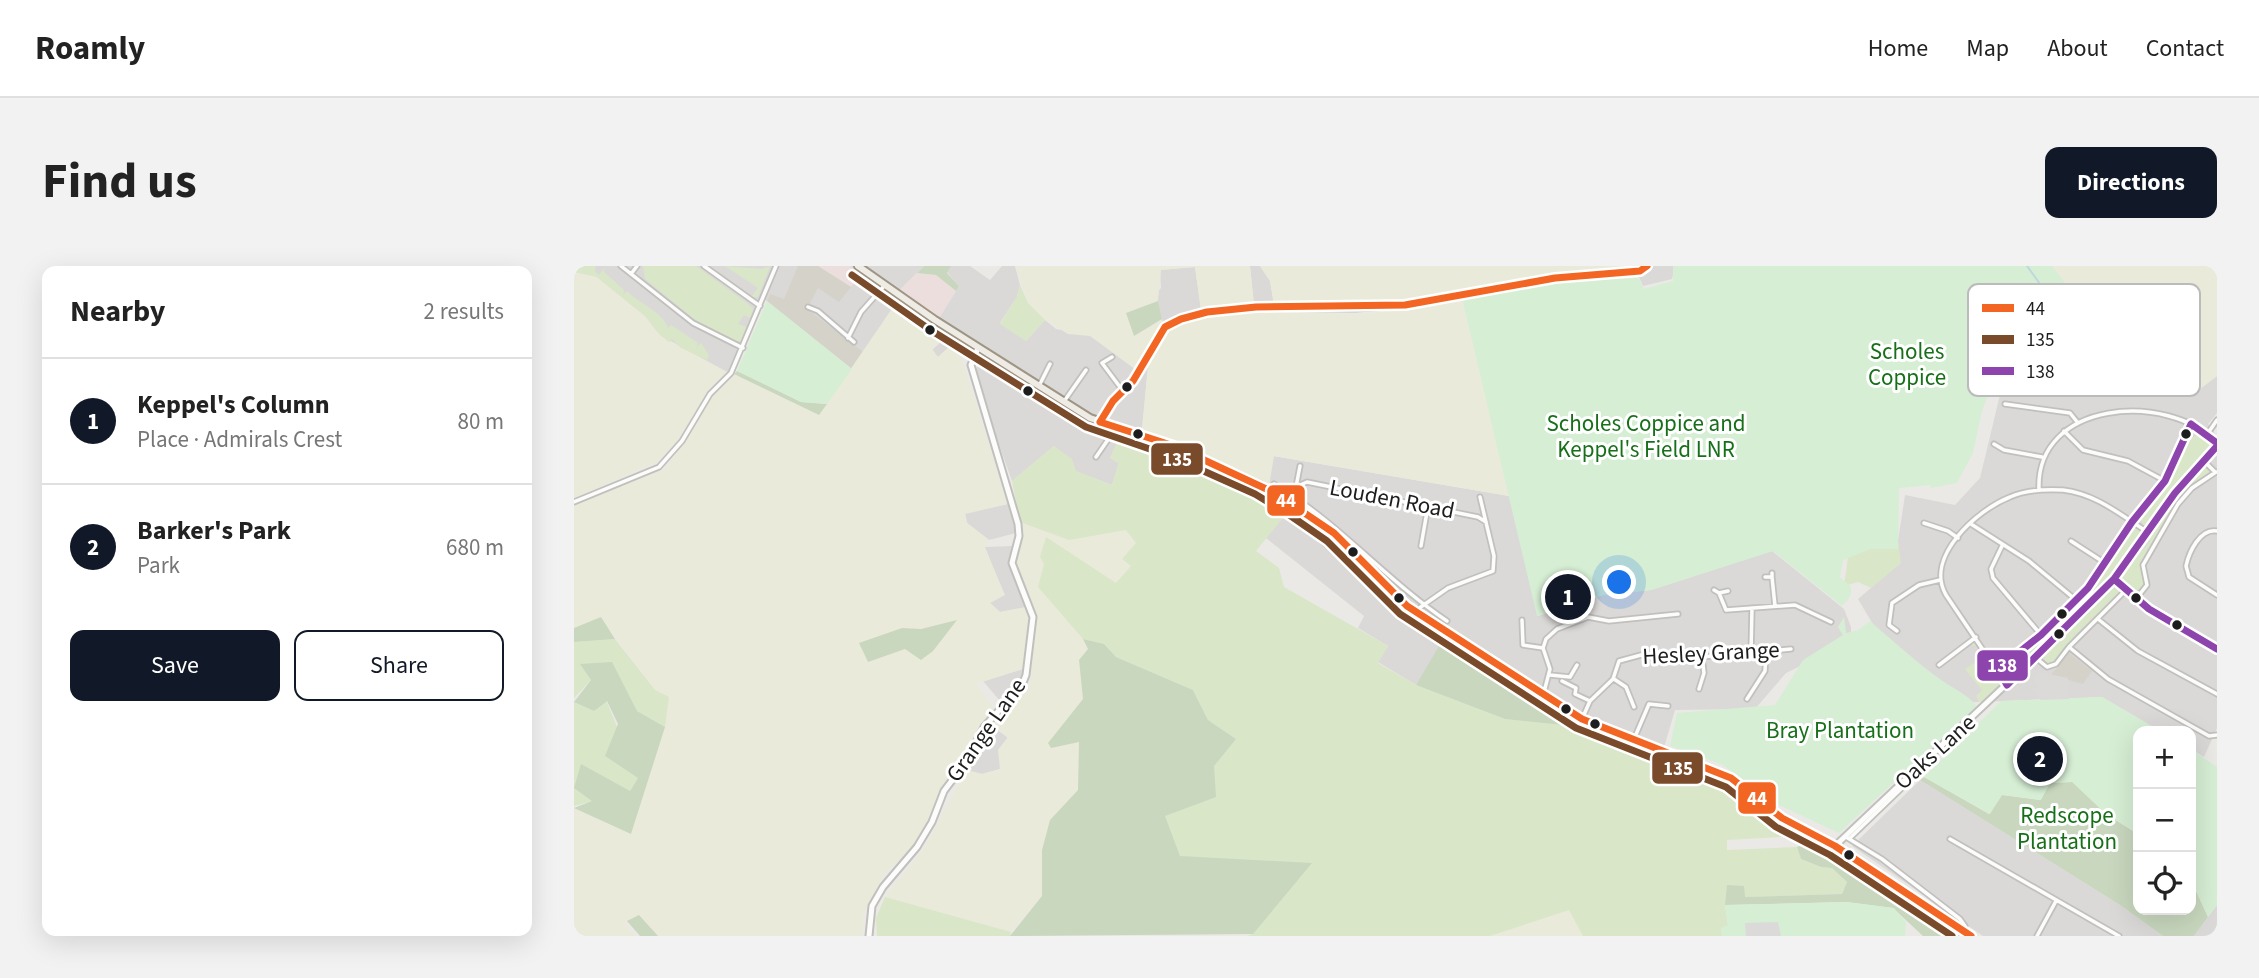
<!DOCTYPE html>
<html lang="en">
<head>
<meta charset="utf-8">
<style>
  :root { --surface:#fff; --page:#f2f2f2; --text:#222; --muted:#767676; --line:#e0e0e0; --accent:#111827 }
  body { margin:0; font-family:"Source Sans 3",sans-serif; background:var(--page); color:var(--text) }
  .controls { position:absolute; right:21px; bottom:21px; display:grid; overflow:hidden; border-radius:14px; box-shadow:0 7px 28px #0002 }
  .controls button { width:63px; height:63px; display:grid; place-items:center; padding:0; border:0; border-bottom:2px solid var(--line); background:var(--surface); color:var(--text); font:35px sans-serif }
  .you { position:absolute; left:1046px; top:317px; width:24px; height:24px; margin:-18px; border:5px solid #fff; border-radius:50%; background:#1a73e8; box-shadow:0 0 0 10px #1a73e833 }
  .badge { display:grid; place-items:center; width:46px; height:46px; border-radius:50%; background:var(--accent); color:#fff; font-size:23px; font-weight:700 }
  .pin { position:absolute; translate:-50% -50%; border:4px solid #fff; box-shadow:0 2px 7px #0006 }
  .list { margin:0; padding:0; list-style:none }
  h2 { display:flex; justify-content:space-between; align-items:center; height:91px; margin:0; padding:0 28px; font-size:30px }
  h2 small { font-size:23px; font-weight:400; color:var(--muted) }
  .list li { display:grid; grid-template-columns:46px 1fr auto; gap:21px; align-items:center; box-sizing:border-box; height:126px; padding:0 28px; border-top:2px solid var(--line) }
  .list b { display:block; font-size:26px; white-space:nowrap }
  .list p { margin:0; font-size:23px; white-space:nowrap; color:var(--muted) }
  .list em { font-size:23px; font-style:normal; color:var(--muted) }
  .actions { display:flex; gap:14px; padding:21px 28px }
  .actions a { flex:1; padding:16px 0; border:2px solid var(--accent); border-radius:14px; text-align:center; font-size:24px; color:var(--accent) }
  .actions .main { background:var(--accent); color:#fff }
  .icon { flex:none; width:38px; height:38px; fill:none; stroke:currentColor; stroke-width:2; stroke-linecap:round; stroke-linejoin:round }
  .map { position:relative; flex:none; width:1643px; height:670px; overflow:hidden; border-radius:14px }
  header { display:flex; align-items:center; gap:42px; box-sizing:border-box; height:98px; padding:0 35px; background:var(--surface); border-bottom:2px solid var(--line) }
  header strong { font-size:33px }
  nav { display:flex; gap:38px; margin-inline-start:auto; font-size:24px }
  .intro { display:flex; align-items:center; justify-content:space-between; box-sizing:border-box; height:168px; padding:0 42px }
  h1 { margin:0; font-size:49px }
  .button { padding:18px 32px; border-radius:14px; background:var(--accent); color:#fff; font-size:24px; font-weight:700 }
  main { display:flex; gap:42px; padding:0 42px }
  aside { flex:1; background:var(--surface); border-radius:14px; box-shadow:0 7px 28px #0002 }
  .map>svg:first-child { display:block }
  .residential { fill:#dad9d7 }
  .commercial { fill:#ecdedd }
  .construction { fill:#d4d2c9 }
  .farmland { fill:#eaeada }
  .grass { fill:#d9e6c8 }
  .forest { fill:#c8d7be }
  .park { fill:#d6eed4 }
  .parking { fill:#dbdad9 }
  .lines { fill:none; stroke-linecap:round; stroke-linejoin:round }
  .stream { stroke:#bdd7dc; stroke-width:2 }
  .minor-casing { stroke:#c1c0be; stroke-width:7 }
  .tertiary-casing { stroke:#c1c0be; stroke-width:9 }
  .primary-casing { stroke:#9f9585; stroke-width:10 }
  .minor { stroke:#fcfcfb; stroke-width:3.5 }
  .tertiary { stroke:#fcfcfb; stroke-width:5 }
  .primary { stroke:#efebe5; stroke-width:6 }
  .bus-1-casing { stroke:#fff; stroke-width:12 }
  .bus-2-casing { stroke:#fff; stroke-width:12 }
  .bus-3-casing { stroke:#fff; stroke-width:12 }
  .bus-1 { stroke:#f26522; stroke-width:7 }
  .bus-2 { stroke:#7a4b2a; stroke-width:7 }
  .bus-3 { stroke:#8e44ad; stroke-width:7 }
  .bus-dot { fill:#1d1d1d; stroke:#fff; stroke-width:2.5 }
  .labels { text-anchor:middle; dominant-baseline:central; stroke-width:6; stroke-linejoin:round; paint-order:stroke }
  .park-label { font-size:23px; fill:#177019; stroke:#fff }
  .street-label { font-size:23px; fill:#1d1d1d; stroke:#fff }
  .key { fill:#fff; stroke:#bbb; stroke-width:2 }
  .key-label { font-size:19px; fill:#1d1d1d }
  .line-badge { stroke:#fff; stroke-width:2.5 }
  .badge-label { font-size:19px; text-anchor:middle; font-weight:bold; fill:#fff }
</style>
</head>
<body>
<header>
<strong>Roamly</strong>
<nav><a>Home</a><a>Map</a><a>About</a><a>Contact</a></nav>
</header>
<div class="intro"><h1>Find us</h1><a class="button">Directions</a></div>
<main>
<aside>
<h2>Nearby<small>2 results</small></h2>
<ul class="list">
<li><span class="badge">1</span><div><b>Keppel's Column</b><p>Place · Admirals Crest</p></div><em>80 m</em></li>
<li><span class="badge">2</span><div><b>Barker's Park</b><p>Park</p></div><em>680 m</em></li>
</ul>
<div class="actions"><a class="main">Save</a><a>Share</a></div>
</aside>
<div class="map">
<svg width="1643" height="670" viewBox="0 0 1643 670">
  <rect width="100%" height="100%" fill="#ebe9e6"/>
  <!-- residential -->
  <path class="residential" d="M0 0H350L325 25 321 31 324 34 278 103 188 31 155 107 95 76 86 69 71 50 18 8 0 6Z
    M377 0H396L416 14 428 0H441L446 19 443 31 426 57 452 75 471 54 482 63 516 69 561 103 574 100 568 163 551 160 536 192 545 197 538 219 501 205 480 180 438 215 400 108 413 81 391 67 364 91 358 84 382 62 365 52 385 20 373 6Z
    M676 0H686L696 15 700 39H680Z
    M1060 0H1101L1098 13 1069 20Z
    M621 1 627 44 589 58 582 27 587 22 586 4Z
    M1643 110V147L1634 158 1643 170V462L1630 491 1617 483V465H1586L1528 431 1380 437 1300 360 1284 333 1326 297 1324 275 1331 229 1381 239 1406 212 1430 112 1513 127 1592 111 1603 121 1623 125Z
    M699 190 935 230 964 350 1029 329 1077 324 1198 285 1270 343 1277 361V375L1212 407 1181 443 1101 444 1089 485 1012 452 877 363 842 419 804 396 814 380 784 362 790 350 692 272 712 248 718 234 695 220Z
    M434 238 442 267 415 274 393 257 391 247Z
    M440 280 435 298 452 341 426 346 415 336 430 329 411 281Z
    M452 402 445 418 427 436 409 415Z
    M417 459 434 472 426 503 408 508 392 504 410 466Z
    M1346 514 1546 639 1589 670H1409L1278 580Z
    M1643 639V670H1620L1634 651Z"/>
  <!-- commercial -->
  <path class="commercial" d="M244 0H276L287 8 277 21Z
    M343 7 362 9 382 25 365 52 325 25Z"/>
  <!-- construction -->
  <path class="construction" d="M224 0H244L277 21 265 36 244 22 233 43 289 86 278 103 193 35 196 28 210 33Z
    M1495 387 1518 405 1509 418 1477 409Z"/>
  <!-- farmland -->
  <path class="farmland" d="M441 0H676L680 39 627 44 621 1 587 4 584 35 553 48 560 70 588 53 589 58 561 103 516 70 494 68 471 54 454 37Z
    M686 0H1059L975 8 829 35 700 39 696 15Z
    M1478 0H1643V110L1623 125 1603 121 1514 46Z
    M0 6 23 11 71 50 86 69 153 106 131 129 106 172 84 196 0 232Z
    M324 34 375 69 358 83 364 91 382 75 434 238 391 248 393 257 415 274 411 282 431 329 416 337 426 346 452 341 455 353 452 402 402 418 420 443 404 461 386 501 371 517 341 580 310 608 289 650V670H84L65 649 50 657 62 670H0V542L57 568 90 461 95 431 81 424 27 352 0 362V239L90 203 111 176 134 135 160 108 245 149Z
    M888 34 935 230 700 190 695 220 568 163 574 100 594 64 632 51 681 45 782 48 833 44Z
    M446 256 495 274 552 264 563 277 548 293 557 300 543 318 472 272 466 291 470 298 464 321 509 373 514 383 505 394 509 433 474 477 477 482 505 476 504 524 476 554 468 584V630L437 666 311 631 349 584 392 504 408 508 426 503 424 484 434 471 417 459 455 422 463 350 440 296 448 269Z
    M995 644 1009 670H916Z"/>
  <!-- grass -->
  <path class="grass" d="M0 0H22L21 5 25 9 30 2V6L50 24 49 29 53 25C67 39 88 45 94 62L97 59 124 77 122 82 127 77 135 89 133 94 107 82 98 73 95 76 84 67 71 50 23 11 0 6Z
    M69 0H122L173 37 179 43 176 52 170 49 164 58 172 61 167 75 163 76 124 56 71 13Z
    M151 0 188 3 196 0 184 31H177L184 22Z
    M446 19 454 37 471 54 452 75 426 58 443 31Z
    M547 168 681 221 713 241 712 248 682 285 705 302 710 321 814 380 804 397 842 419 931 453 1008 461 1157 518 1198 554 1223 570 1153 574V584L1223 581 1227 593 1247 601 1258 602 1273 616 1268 628 1171 631 1151 639 1154 660 1147 662 1148 670H1009L995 644 916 670H673L679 668 606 590 590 550 662 473 634 454 619 424 542 391 530 378 509 373 464 321 470 298 466 291 472 271 542 317 557 300 548 293 562 277 552 264 495 274 446 256 438 215 480 180 498 193 502 205 538 219 545 197 536 192Z
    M1625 168 1638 175 1637 182 1602 221 1578 258 1569 259 1565 249 1589 220 1613 175Z
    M1627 200 1634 201 1636 207 1605 234 1572 291 1568 300 1572 319 1561 328 1549 319 1547 311 1576 275 1574 273Z
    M720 242C759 267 793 300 822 336L721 247Z
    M1561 260 1568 266V271L1514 336 1441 408 1432 410V398L1484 358 1505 334 1509 335 1524 317 1521 314 1531 301 1534 303 1555 262Z
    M1304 265 1324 275 1327 297 1297 322 1284 316 1270 320 1274 291Z
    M1539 322H1545L1546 329 1502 368 1480 398 1471 397 1470 388Z
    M41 373 81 424 95 431 91 461 63 445 7 398 17 414 0 432V376Z
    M1402 375 1429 416 1409 436H1405L1402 430 1408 424 1391 403 1409 391 1402 380 1395 378Z
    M32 434 64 512 56 525 0 540V436L20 445Z
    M311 631 437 666 436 670H303L302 652Z"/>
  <!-- forest -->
  <path class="forest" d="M350 0H377L373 7 385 20 382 25 362 9 343 7Z
    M584 35 588 53 560 70 552 47Z
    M163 105 227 136 253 138 245 149 160 108Z
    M27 351 41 373 0 376V362Z
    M383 354 359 385 347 394 331 383 294 396 285 377 328 362 347 363Z
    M871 370 1008 461 931 453 842 419Z
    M509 373 530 378 542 391 619 424 634 454 662 473 640 500 642 531 591 550 606 590 738 597 679 668 436 670 468 630V584L476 554 504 524 505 476 477 482 474 477 509 433 505 394 514 383Z
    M38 396 63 445 91 461 57 568 0 542 18 535 0 522 7 498 56 525 64 512 31 490 44 458 33 435 20 445 0 436 17 414 6 398Z
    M1350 511 1415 548 1428 529 1466 534 1476 517 1499 516 1532 548 1564 568V644H1617V614L1634 651 1620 670H1589L1546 639 1346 514Z
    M1241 573 1388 670H1349L1319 642 1272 636 1151 639 1153 619 1170 620 1171 631 1268 628 1273 616 1258 602 1247 601 1227 593 1223 581Z
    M65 649 84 670H66L53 655Z"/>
  <!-- park -->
  <path class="park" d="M1099 0H1478L1514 46 1599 119 1596 121 1545 105 1526 95 1490 52 1444 54 1408 145 1399 187 1383 217 1357 222 1356 219 1325 222 1324 283H1297L1269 294 1266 311 1277 321C1278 330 1275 333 1268 340L1199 285 1077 324 1029 329 963 350 888 32 972 16 1064 12 1070 23 1099 15Z
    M193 35 278 103 253 138 227 136 163 105Z
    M1270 351 1272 367 1284 364 1296 355C1318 374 1340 394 1363 411 1377 422 1392 427 1403 440L1265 567 1207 540 1147 498 1096 480 1103 447 1201 439 1229 394 1269 369 1264 361Z
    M1528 431 1586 465H1564V568L1532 548 1498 516 1476 517 1467 534 1428 529 1416 548 1350 511 1427 435Z
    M1617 483 1643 501V639L1634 651 1617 614Z
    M1273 636 1320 642 1332 656 1331 670H1148L1147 662 1154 659 1151 639Z"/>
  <!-- parking -->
  <path class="parking" d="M1464 406 1494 412 1495 433 1467 434 1459 424 1464 420 1459 413Z
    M1204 656 1207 670H1172L1171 657Z"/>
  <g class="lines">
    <!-- stream -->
    <path class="stream" d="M1453 0 1516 87"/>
    <!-- minor casing -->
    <g class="minor-casing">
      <path id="minor" d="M47 0 119 57 169 82
        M130 0 186 40
        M57 8 63 0
        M234 41 244 45 280 76
        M274 72 287 46 311 19
        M538 91 528 97 549 125
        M465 120 476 98
        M491 134 512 104
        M1431 138 1496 147 1504 157
        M1490 165 1509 184 1554 195 1591 215
        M1634 167 1643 154
        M1420 178 1430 184 1468 191
        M522 191 542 162
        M1629 194 1641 206
        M726 200 717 247C736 261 818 345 832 341
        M700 218C764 256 811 313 873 355
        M724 220 733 216 904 251 912 256
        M1465 224C1461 134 1594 125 1643 177
        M0 236 85 201 108 175 136 128 157 107 202 0
        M1350 257 1374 265 1384 272
        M1397 258 1455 295 1502 334
        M1643 265C1626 262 1615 286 1612 300L1615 311 1643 329
        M1497 275 1531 297
        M847 280 854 240
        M1428 280 1417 303 1419 312 1467 369
        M1191 311H1198V307
        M1198 311 1201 340
        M1540 313 1575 343 1643 383
        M1140 324 1145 327 1154 325
        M1145 327 1152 344 1221 339 1257 356
        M1562 333 1573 319 1569 299 1604 238 1618 222 1642 206
        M841 345 874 322 919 305 920 290 906 231
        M1524 353 1564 385 1643 428
        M948 354 949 379 969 382
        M1323 365 1315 359 1318 337 1345 319 1366 314
        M1495 381 1534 413 1635 470 1643 469
        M1177 387 1178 342
        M1462 392 1473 401 1482 398 1495 381 1552 324
        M1365 399 1402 371
        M1424 403 1467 369 1514 322 1558 256 1591 215 1617 158
        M976 409 996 411 1003 399
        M1040 413 1052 421 1060 441
        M988 415 1002 422 1001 428 1016 435
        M1432 418 1372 329C1350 291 1403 244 1436 231 1452 224 1471 223 1489 224 1523 228 1548 250 1575 267
        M1125 423 1130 407 1128 391
        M970 426 976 403 969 382 972 373 983 363 1014 351 1035 355 1104 348
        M1173 433 1191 405 1192 388
        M1008 453 1016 435 1039 413 1045 395 1067 389 1093 394 1217 383
        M1060 473 1075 438 1094 440
        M1272 571 1308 593 1386 653 1391 660 1389 663
        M1276 572 1331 519 1333 512
        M1376 573 1545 670
        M1463 670 1482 635"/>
    </g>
    <!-- tertiary casing -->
    <g class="tertiary-casing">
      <path id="tertiary" d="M526 156 539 135 559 115 591 61 607 53 633 46 682 41 781 42 831 39 981 12 1066 5 1073 0
        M1261 580 1512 343 1556 293 1616 208 1643 180
        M295 670 298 640 309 621 343 581 358 556 370 525 392 496 410 461 448 419 452 409 459 351 438 297 445 270 444 258 397 99 404 82"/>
    </g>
    <!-- primary casing -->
    <g class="primary-casing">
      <path id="primary" d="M284 0 361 54 516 152 600 180 686 219 720 239 760 267 833 340 1008 453 1157 512 1208 552 1261 580 1397 670"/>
    </g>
    <!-- minor -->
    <use href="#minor" class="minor"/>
    <!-- tertiary -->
    <use href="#tertiary" class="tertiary"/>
    <!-- primary -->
    <use href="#primary" class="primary"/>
    <!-- bus-1 casing -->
    <g class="bus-1-casing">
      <path id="bus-1" d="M526 156 600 180 701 227 760 267 833 340 1008 453 1157 512 1208 552 1261 580 1397 670
        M526 156 539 135 559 115 591 61 607 53 633 46 682 41 831 39 981 12 1066 5 1073 0"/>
    </g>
    <!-- bus-2 casing -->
    <g class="bus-2-casing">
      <path id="bus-2" d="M278 9 355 63 512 161 596 190 681 228 714 248 753 275 826 348 1002 462 1152 521 1202 561 1256 589 1378 670"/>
    </g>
    <!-- bus-3 casing -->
    <g class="bus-3-casing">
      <path id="bus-3" d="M1643 177 1617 158 1591 215 1558 256 1514 322 1467 369 1424 403 1433 419 1540 313 1601 227 1643 180
        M1540 313 1575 343 1643 383"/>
    </g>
    <!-- bus-1 -->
    <use href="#bus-1" class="bus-1"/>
    <!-- bus-2 -->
    <use href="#bus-2" class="bus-2"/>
    <!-- bus-3 -->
    <use href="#bus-3" class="bus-3"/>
  </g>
  <!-- markers -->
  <g class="bus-dot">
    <circle cx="356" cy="64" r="6"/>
    <circle cx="553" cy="121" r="6"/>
    <circle cx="454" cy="125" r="6"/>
    <circle cx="564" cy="168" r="6"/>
    <circle cx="1612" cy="168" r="6"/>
    <circle cx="779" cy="286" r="6"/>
    <circle cx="825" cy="332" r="6"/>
    <circle cx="1562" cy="332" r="6"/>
    <circle cx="1488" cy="348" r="6"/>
    <circle cx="1603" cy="359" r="6"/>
    <circle cx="1485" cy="368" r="6"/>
    <circle cx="992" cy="443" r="6"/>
    <circle cx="1021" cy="458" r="6"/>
    <circle cx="1275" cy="589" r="6"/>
  </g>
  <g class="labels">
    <!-- park labels -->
    <g class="park-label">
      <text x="1333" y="85">Scholes<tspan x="1333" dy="26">Coppice</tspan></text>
      <text x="1072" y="157">Scholes Coppice and<tspan x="1072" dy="26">Keppel's Field LNR</tspan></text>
      <text x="1266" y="464">Bray Plantation</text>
      <text x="1493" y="549">Redscope<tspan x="1493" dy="26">Plantation</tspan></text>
    </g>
    <!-- street labels -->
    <g class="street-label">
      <text transform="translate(818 233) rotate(11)">Louden Road</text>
      <text transform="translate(1137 387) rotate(-3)">Hesley Grange</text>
      <text transform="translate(412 464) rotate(-55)">Grange Lane</text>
      <text transform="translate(1361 486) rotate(-42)">Oaks Lane</text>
    </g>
  </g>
  <!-- legend -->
  <rect x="1394" y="18" width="232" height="112" rx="10" class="key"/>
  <rect x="1408" y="38" width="32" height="8" fill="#f26522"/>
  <rect x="1408" y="69" width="32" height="9" fill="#7a4b2a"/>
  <rect x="1408" y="101" width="32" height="8" fill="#8e44ad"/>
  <g class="key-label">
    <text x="1452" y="49">44</text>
    <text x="1452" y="80">135</text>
    <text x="1452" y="112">138</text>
  </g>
  <g class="line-badge">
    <rect x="576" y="176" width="54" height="34" rx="7" fill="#7a4b2a"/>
    <rect x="692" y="218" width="40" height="33" rx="7" fill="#f26522"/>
    <rect x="1402" y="383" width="53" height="33" rx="7" fill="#8e44ad"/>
    <rect x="1077" y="485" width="53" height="34" rx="7" fill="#7a4b2a"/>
    <rect x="1163" y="515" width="40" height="34" rx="7" fill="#f26522"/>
  </g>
  <g class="badge-label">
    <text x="603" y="200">135</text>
    <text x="712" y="241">44</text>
    <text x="1428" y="406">138</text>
    <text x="1104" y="509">135</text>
    <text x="1183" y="539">44</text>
  </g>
</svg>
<div class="controls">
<button>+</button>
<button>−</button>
<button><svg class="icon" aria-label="locate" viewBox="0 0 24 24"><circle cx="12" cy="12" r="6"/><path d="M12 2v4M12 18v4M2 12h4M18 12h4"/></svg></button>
</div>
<div class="you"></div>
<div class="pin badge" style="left:994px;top:331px">1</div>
<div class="pin badge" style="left:1466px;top:493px">2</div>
</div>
</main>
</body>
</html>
